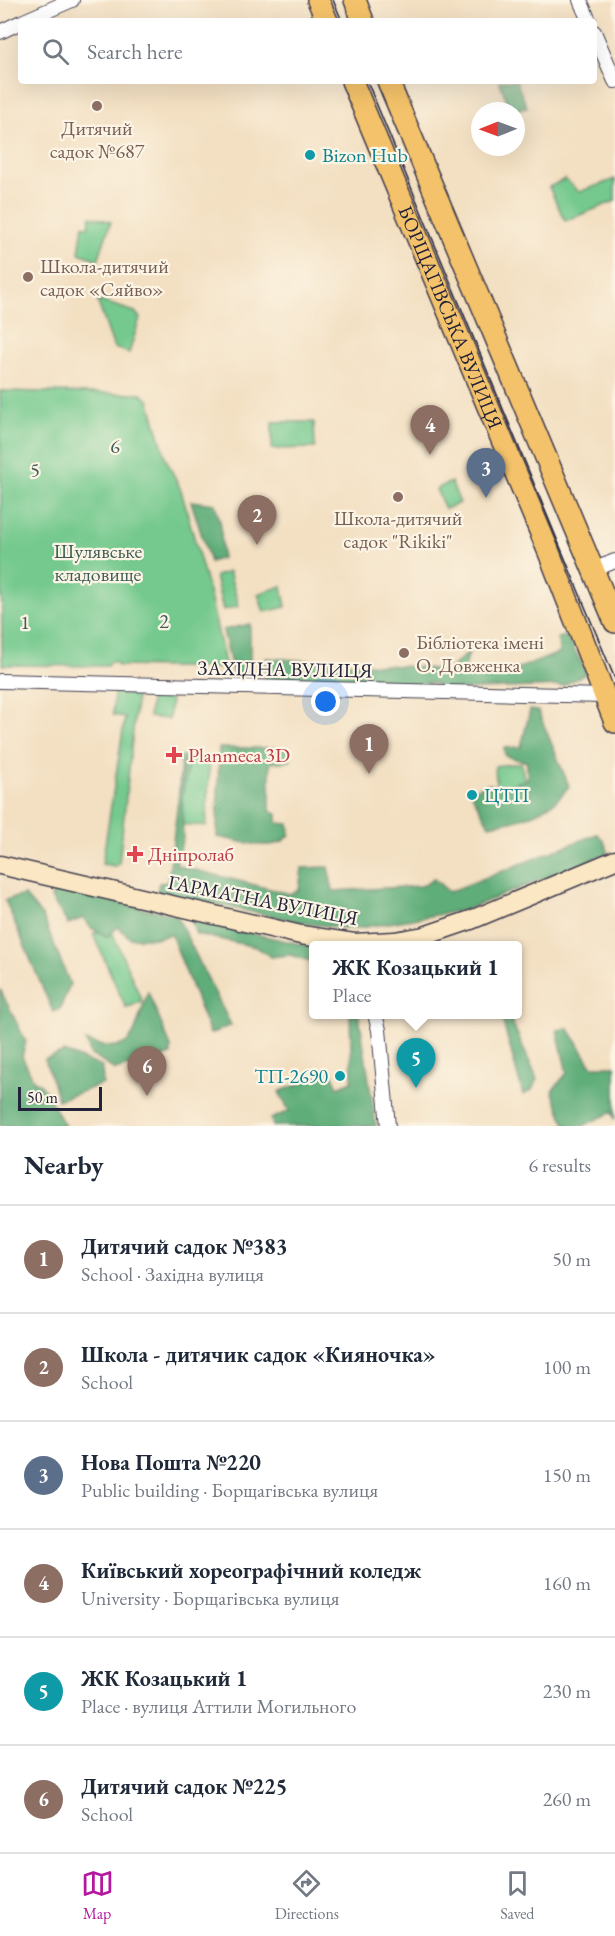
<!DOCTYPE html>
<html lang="en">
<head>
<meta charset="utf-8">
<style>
  :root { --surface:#fff; --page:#f6f6f7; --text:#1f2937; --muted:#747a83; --line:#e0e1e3; --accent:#b5179e }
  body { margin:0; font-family:"EB Garamond",serif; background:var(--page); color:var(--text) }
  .compass { position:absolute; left:471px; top:102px; width:54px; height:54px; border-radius:50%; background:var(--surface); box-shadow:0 6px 24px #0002; rotate:269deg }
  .scale { position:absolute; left:18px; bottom:15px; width:84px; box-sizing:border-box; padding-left:6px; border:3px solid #22223b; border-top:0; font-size:16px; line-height:21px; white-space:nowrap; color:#22223b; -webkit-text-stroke:4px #fcf5e5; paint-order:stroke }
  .you { position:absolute; left:326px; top:702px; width:21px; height:21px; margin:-15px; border:4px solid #fff; border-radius:50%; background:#1a73e8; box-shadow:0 0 0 9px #1a73e833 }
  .badge { display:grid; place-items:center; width:39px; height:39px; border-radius:50%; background:var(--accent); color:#fff; font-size:20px; font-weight:700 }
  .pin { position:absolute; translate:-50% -50px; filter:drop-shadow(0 2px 3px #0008) }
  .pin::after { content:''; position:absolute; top:32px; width:21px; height:18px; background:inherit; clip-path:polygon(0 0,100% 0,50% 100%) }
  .popup { position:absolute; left:309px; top:941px; width:213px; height:78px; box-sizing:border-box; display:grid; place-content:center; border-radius:6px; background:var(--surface); filter:drop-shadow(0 2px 4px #0005); font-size:20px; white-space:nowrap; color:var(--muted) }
  .popup b { font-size:22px; color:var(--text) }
  .popup::after { content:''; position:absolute; left:50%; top:100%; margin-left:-12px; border:12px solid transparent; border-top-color:var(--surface) }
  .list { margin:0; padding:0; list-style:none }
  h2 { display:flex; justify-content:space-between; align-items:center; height:78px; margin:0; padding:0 24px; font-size:26px }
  h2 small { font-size:20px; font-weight:400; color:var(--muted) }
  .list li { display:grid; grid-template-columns:39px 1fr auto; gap:18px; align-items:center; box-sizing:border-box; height:108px; padding:0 24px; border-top:2px solid var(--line) }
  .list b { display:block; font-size:22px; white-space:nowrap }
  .list p { margin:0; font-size:20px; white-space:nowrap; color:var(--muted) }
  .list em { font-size:20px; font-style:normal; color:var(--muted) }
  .icon { flex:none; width:33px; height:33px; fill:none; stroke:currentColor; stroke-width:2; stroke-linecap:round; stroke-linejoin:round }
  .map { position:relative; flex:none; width:615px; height:1126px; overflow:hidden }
  .search { position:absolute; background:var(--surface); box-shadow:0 6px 24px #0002; left:18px; right:18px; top:18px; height:66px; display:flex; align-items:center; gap:15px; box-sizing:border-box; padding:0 21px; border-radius:6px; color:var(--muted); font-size:22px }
  .sheet { height:726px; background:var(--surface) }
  nav { display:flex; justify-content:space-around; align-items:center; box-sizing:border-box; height:84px; border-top:2px solid var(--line); background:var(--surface); font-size:16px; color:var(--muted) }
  nav a { display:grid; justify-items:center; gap:3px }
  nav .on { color:var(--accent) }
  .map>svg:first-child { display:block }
  .green { fill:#74c98e; stroke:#4b7664; stroke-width:1.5 }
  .forest { fill:#5fad79; stroke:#40685a; stroke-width:1.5 }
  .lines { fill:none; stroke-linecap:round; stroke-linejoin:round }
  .street-casing { stroke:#413e4f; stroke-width:16 }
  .secondary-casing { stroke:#413e4f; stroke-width:21 }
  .primary-casing { stroke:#413e4f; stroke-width:24 }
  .street { stroke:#fff; stroke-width:14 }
  .secondary { stroke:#fbe7c3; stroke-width:18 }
  .primary { stroke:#f4c26a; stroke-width:21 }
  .tram { stroke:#22223b; stroke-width:1.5 }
  .education-dot { fill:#8d6e63; stroke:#fcf5e5; stroke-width:2 }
  .culture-dot { fill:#0f9aa8; stroke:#fcf5e5; stroke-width:2 }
  .health-dot { fill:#e0444e; stroke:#fcf5e5; stroke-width:2 }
  .labels { text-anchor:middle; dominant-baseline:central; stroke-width:4.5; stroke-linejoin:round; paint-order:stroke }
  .education-label { font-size:20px; fill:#785e54; stroke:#fcf5e5 }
  .culture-label { font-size:20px; fill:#0d838f; stroke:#fcf5e5; text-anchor:start }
  .street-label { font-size:20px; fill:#22223b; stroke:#fcf5e5 }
  .park-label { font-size:20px; fill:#3f5c58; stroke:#fcf5e5 }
  .health-label { font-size:20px; fill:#be3a42; stroke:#fcf5e5; text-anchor:start }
</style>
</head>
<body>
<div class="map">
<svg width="615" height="1126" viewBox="0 0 615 1126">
  <rect width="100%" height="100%" fill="#fcf5e5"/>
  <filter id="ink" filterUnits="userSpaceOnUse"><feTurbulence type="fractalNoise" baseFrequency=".0167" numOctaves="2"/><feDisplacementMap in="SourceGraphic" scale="12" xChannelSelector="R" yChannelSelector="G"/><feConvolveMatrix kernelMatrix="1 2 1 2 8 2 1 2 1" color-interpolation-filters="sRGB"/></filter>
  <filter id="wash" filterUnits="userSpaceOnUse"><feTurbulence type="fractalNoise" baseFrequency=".008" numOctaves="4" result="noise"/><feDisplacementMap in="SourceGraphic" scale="24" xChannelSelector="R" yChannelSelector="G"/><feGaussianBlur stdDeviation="1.35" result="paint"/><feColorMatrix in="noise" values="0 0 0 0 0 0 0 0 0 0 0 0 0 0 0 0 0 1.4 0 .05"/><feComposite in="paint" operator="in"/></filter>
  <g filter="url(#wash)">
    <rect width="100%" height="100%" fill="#f3dfc1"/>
    <!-- green -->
    <path class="green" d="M565 179 579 192 615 179V201L565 221 549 187Z
      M91 216 111 222 98 260 79 253 83 225 88 227Z
      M97 300 135 312 140 318 129 353 114 348Z
      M0 391 141 394 149 400 166 459 181 490 209 592 226 668 118 666 116 662H110L107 666 2 665Z
      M272 422H314L315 448 272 449Z
      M451 482 460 503 445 509 436 489Z
      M229 572 239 606 223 610 215 576Z
      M282 586 286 607 264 612 258 594Z
      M114 689H121V695L137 693 119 863 115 866 102 864 125 717 113 715Z
      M151 697 171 699 169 719 149 717Z
      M181 756 210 758 206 826 177 824Z
      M521 763 528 801 498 812 495 766Z
      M110 927 142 1001 126 1008 93 934Z"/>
    <!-- forest -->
    <path class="forest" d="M499 81H516L527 107 511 111Z
      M191 501 215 504 221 525 222 558 210 562Z
      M250 624V675L233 674 223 630Z
      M567 636 587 673 563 686 449 690 432 683 384 686 266 685V658L418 667 447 671 469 652 464 669C507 676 520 668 559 653L558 638Z
      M530 710 538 711 569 786C550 814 520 820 489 825L470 791 487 784 505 787 527 779V762L505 756 504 748 521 747Z
      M219 748H282L290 751V761L270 763V811L277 814V823L289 824 290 834C277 855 237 840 217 837Z
      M190 755 182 796 183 838 176 865 290 894 299 890 302 868 328 867 333 891 422 886 434 879 449 892 597 834 604 841 608 853 465 910 354 929 309 924 157 892 159 883 168 882 183 760Z
      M54 889 176 915 231 1025 210 1034 171 934 158 938H130L118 927 107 937 91 928 83 918 68 924 51 898Z
      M24 895 43 917 70 984 60 1009 53 1012 5 900Z
      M191 920 314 947V962L290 955 271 957 256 947 196 934Z
      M0 989 26 1042 22 1056 34 1081 41 1084 65 1126H0Z
      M148 992 171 1047V1055L115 1070 91 1055 86 1041C138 1060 133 1029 148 992Z
      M350 1015H359L376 1126H273L271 1119 289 1111 279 1092 331 1071 338 1087 352 1081Z
      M501 1015H509L537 1079 532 1090 523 1095Z
      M568 1028 592 1066H615V1120L612 1112 583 1126H566L552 1091 567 1073 557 1030Z
      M64 1052 102 1067 103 1084 58 1100 45 1059Z"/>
  </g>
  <g filter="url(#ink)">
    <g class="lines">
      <!-- street casing -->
      <g class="street-casing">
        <path id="street" d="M580 0 589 21
          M24 21 72 0
          M0 32 21 22
          M594 32 615 81
          M593 570 615 561
          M0 681 605 696
          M375 1014 379 1030 388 1126"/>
      </g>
      <!-- secondary casing -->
      <g class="secondary-casing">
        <path id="secondary" d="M0 865 301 935 354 943 395 941 424 936 471 920 615 860"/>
      </g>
      <!-- primary casing -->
      <g class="primary-casing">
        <g id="primary">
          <path d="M318 0 327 21"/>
          <path d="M355 0 363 21"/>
          <path id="s1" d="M352 81 548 550 615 722"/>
          <path d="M388 81 615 622"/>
        </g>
      </g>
      <!-- street -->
      <use href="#street" class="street"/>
      <!-- secondary -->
      <use href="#secondary" class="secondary"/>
      <!-- primary -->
      <use href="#primary" class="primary"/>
      <!-- tram -->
      <path class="tram" d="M333 0 342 21
        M367 81 615 679"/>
    </g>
  </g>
  <!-- markers -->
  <g class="education-dot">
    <circle cx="97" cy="106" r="6"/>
    <circle cx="28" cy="277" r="6"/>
    <circle cx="398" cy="497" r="6"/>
    <circle cx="404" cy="653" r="6"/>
  </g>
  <g class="culture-dot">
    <circle cx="310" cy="155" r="6"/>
    <circle cx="472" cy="795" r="6"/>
    <circle cx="340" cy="1076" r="6"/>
  </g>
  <g class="health-dot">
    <path d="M171 746h6v6h6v6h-6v6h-6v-6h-6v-6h6z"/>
    <path d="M132 845h6v6h6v6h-6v6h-6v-6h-6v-6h6z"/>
  </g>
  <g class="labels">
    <!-- education labels -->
    <g class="education-label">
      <text x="97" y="128">Дитячий<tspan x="97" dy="23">садок №687</tspan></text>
      <text x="40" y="266" text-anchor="start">Школа-дитячий<tspan x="40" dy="23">садок «Сяйво»</tspan></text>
      <text x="398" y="518">Школа-дитячий<tspan x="398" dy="23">садок "Rikiki"</tspan></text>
      <text x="416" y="642" text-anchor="start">Бібліотека імені<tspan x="416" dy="23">О. Довженка</tspan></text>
    </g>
    <!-- culture labels -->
    <g class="culture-label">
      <text x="322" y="155">Bizon Hub</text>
      <text x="484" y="795">ЦТП</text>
      <text x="328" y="1076" text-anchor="end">ТП-2690</text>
    </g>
    <!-- street labels -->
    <g class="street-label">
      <text stroke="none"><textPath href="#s1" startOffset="256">БОРЩАГІВСЬКА ВУЛИЦЯ</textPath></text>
      <text transform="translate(285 669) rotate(1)">ЗАХІДНА ВУЛИЦЯ</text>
      <text transform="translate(263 900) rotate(11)">ГАРМАТНА ВУЛИЦЯ</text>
    </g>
    <!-- park labels -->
    <g class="park-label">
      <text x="115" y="446">6</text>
      <text x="35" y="470">5</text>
      <text x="98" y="551">Шулявське<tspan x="98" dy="23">кладовище</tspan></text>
      <text x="164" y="621">2</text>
      <text x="25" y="622">1</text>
    </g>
    <!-- health labels -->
    <g class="health-label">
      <text x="188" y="755">Planmeca 3D</text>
      <text x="148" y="854">Дніпролаб</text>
    </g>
  </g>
</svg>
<svg class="compass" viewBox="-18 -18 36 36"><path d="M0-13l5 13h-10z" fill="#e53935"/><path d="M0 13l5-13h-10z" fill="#747a83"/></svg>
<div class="scale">50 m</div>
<div class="you"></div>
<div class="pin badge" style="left:369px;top:774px;background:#8d6e63">1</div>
<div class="pin badge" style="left:257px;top:545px;background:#8d6e63">2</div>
<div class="pin badge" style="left:486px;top:498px;background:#5c6f8a">3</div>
<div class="pin badge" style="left:430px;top:455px;background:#8d6e63">4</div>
<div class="pin badge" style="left:416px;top:1088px;background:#0f9aa8">5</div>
<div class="popup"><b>ЖК Козацький 1</b>Place</div>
<div class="pin badge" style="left:147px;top:1096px;background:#8d6e63">6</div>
<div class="search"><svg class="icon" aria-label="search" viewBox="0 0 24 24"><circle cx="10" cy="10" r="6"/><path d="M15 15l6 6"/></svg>Search here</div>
</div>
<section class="sheet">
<h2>Nearby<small>6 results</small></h2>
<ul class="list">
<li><span class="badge" style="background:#8d6e63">1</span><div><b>Дитячий садок №383</b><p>School · Західна вулиця</p></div><em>50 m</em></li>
<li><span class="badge" style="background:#8d6e63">2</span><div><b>Школа - дитячик садок «Кияночка»</b><p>School</p></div><em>100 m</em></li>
<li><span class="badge" style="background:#5c6f8a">3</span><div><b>Нова Пошта №220</b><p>Public building · Борщагівська вулиця</p></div><em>150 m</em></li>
<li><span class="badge" style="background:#8d6e63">4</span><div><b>Київський хореографічний коледж</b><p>University · Борщагівська вулиця</p></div><em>160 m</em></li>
<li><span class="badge" style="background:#0f9aa8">5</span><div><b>ЖК Козацький 1</b><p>Place · вулиця Аттили Могильного</p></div><em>230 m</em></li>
<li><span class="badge" style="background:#8d6e63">6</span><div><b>Дитячий садок №225</b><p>School</p></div><em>260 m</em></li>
</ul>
</section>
<nav>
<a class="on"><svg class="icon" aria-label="map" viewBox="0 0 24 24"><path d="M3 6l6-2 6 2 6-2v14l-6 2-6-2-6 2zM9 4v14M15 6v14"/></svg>Map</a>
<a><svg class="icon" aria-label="directions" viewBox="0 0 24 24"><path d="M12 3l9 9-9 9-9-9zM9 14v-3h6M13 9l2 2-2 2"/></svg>Directions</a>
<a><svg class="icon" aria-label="saved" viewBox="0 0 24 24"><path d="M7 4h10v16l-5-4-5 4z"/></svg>Saved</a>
</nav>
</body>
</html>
